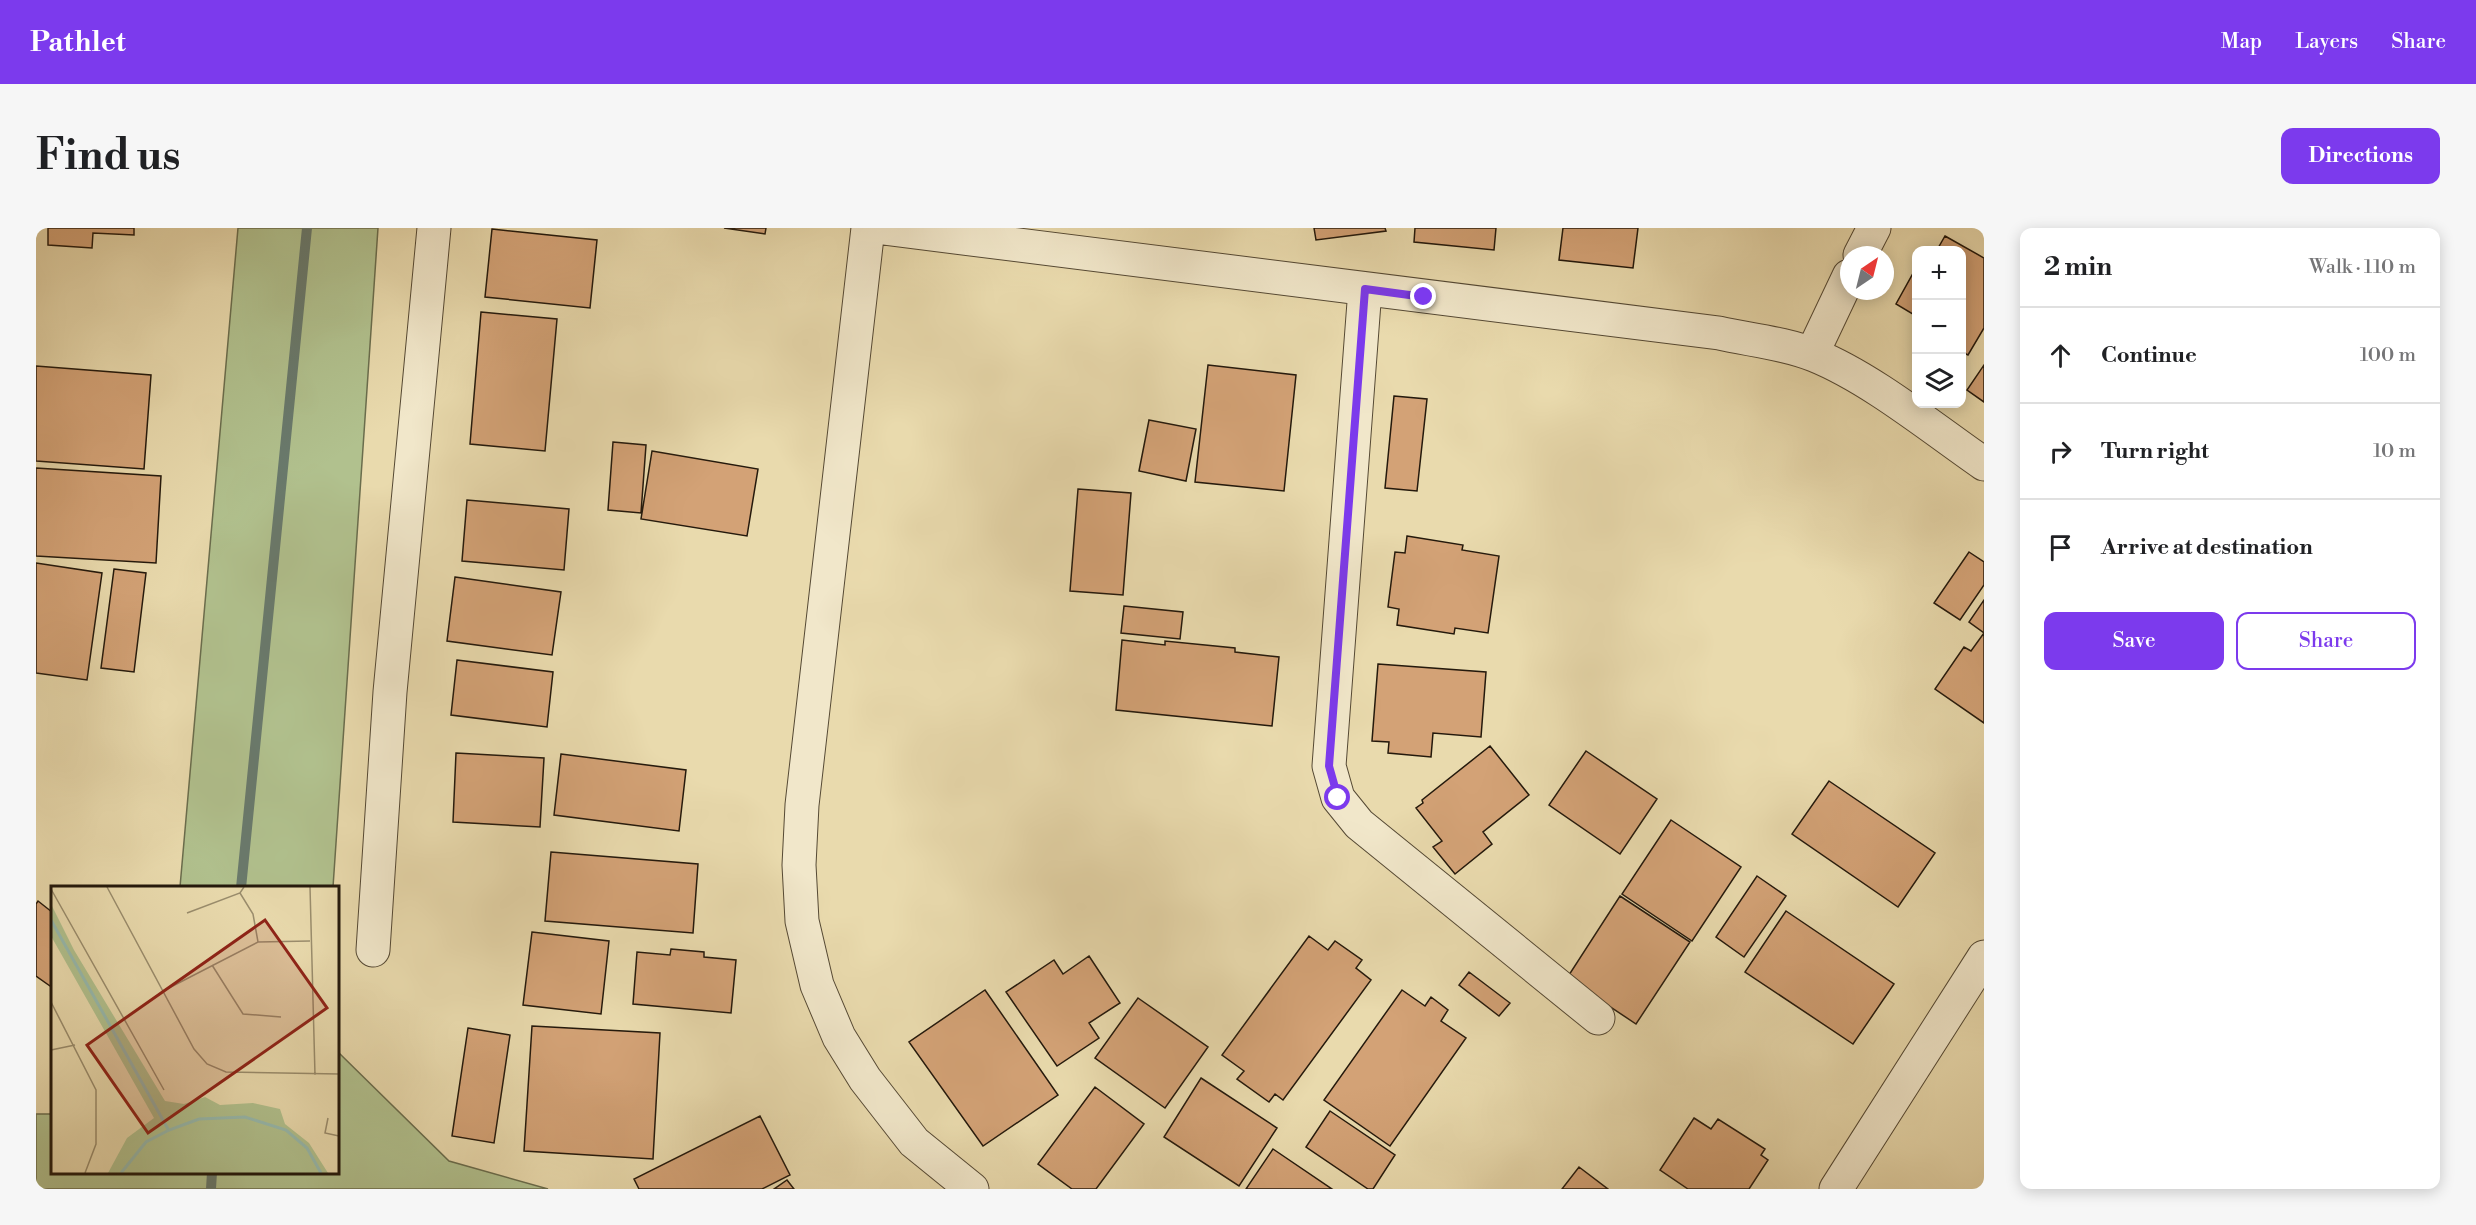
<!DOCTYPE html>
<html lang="en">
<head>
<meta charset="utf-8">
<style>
  :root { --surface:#fff; --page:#f6f6f6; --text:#202124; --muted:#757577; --line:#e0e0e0; --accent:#7c3aed }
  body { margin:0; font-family:"Libre Bodoni",serif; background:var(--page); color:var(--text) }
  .controls { position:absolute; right:18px; top:18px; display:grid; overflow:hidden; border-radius:12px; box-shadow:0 3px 15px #0003 }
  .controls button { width:54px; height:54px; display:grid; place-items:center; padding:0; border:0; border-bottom:2px solid var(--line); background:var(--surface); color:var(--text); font:30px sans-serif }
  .compass { position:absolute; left:1804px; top:18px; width:54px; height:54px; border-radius:50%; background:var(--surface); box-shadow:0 3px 15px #0003; rotate:35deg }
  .stop { position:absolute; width:18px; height:18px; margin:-14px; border:4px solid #7c3aed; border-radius:50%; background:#fff }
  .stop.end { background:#7c3aed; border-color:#fff; box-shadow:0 2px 6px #0008 }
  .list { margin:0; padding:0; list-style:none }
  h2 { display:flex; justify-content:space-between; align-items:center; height:78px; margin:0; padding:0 24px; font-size:26px }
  h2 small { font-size:20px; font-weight:400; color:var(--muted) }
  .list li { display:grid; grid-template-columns:39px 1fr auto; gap:18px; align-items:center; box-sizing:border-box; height:96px; padding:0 24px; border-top:2px solid var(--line) }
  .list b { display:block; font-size:22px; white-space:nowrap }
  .list em { font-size:20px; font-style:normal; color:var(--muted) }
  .actions { display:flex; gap:12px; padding:18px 24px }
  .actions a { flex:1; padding:14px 0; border:2px solid var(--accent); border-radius:12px; text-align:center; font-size:21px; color:var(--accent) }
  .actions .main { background:var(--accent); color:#fff }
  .icon { flex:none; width:33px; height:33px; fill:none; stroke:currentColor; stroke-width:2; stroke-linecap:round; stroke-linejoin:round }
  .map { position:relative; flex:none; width:1948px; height:961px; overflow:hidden; border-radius:12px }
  header { display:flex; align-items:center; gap:36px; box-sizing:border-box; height:84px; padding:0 30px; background:var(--accent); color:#fff }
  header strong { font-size:28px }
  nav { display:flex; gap:33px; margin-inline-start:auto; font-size:21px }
  .intro { display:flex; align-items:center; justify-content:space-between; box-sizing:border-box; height:144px; padding:0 36px }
  h1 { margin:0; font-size:42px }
  .button { padding:15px 27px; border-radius:12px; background:var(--accent); color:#fff; font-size:21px; font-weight:700 }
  main { display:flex; gap:36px; padding:0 36px }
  aside { flex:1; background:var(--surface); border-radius:12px; box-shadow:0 3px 15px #0003 }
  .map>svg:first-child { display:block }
  .green { fill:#b1c18e; stroke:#6a6d4d; stroke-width:1.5 }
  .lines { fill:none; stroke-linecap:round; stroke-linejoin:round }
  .stream { stroke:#697a6d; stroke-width:10 }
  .building { fill:#d3a276; stroke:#24190c; stroke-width:1.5 }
  .minor-casing { stroke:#554934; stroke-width:35 }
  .minor { stroke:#f1e7ca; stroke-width:33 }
  .route { stroke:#7c3aed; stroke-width:8 }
  .inset-river { fill:none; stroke:#97baae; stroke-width:3 }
  .inset-road { fill:none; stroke:#9a8d6d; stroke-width:1.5 }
  .view { fill:#8f2418; fill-opacity:0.15; stroke:#8f2418; stroke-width:3 }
  .inset-edge { fill:none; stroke:#24190c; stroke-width:3 }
</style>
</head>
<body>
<header>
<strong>Pathlet</strong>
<nav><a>Map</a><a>Layers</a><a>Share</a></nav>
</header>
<div class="intro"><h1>Find us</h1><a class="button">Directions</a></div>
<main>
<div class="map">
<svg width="1948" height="961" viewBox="0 0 1948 961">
  <rect width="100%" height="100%" fill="#e9daad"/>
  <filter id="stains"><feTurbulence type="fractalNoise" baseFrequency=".00333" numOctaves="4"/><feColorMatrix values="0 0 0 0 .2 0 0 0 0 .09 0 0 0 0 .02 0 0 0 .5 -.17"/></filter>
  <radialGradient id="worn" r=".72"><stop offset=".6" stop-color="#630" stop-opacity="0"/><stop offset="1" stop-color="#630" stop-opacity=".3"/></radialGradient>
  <!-- green -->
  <path class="green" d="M202 0H342L297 659H144Z
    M302 824 413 933 512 961H0V886H16V944H302Z"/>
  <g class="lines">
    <!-- stream -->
    <path class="stream" d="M205 660 271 0
      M175 961 176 944"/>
  </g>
  <!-- building -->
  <path class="building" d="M12 0H98V7L57 5 56 20 12 17Z
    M688 0H730L729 6Z
    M1278 0H1349L1350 3 1280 12Z
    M1379 0H1460L1458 22 1378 14Z
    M1527 0H1602L1597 40 1523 32Z
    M456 1 561 12 554 80 449 69Z
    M1909 8 1948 30V100L1932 127 1926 124V22H1901Z
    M1880 40V88L1860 76Z
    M445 84 521 91 509 223 434 216Z
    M1172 137 1260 147 1248 263 1159 254Z
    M1948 137V174L1931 162Z
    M0 138 115 147 108 241 0 233Z
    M1358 168 1391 171 1381 263 1349 260Z
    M1113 192 1160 201 1150 253 1103 243Z
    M577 214 610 217 605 285 572 282Z
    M616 223 722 241 711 308 605 291Z
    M0 240 125 248 120 335 0 328Z
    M1042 261 1095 265 1087 367 1034 363Z
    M431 272 533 281 528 342 426 333Z
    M1371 308 1427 317 1426 322 1463 328 1452 405 1419 400 1418 406 1361 397 1363 381 1352 379 1359 324 1369 325Z
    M1933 324 1948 334V357L1924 392 1898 375Z
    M0 335 66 345 51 452 0 445Z
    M78 341 110 345 98 444 65 440Z
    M419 349 525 364 516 427 411 413Z
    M1948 372V495L1899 461 1928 419 1935 423 1948 405 1933 394Z
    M1088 378 1147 384 1144 411 1085 405Z
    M1086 412 1129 417V413L1199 420V424L1243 429 1236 498 1080 482Z
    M421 432 517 444 511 499 415 487Z
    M1342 436 1450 444 1445 509 1397 505 1395 529 1352 525 1353 514 1336 513Z
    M1454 518 1493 567 1447 604 1456 616 1419 646 1397 619 1406 613 1380 580 1387 575 1386 572Z
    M1550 523 1621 571 1584 626 1513 577Z
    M420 525 508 530 504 599 417 594Z
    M525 526 650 542 643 603 518 587Z
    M1793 553 1899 625 1862 679 1756 606Z
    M1635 592 1705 639 1656 713 1586 666Z
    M515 624 662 636 657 705 509 693Z
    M1721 648 1750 668 1708 729 1680 709Z
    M1584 668 1654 714 1600 796 1531 750Z
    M2 673 16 684V754L14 758 0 748V676Z
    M1750 683 1858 756 1817 816 1709 744Z
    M496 704 573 713 565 786 487 777Z
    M1273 708 1292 722 1299 713 1326 732 1320 740 1335 752 1247 872 1239 866 1233 874 1201 851 1208 843 1186 827Z
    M635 721 668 724V729L700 732 695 785 597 776 601 724 634 727Z
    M1053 728 1084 775 1053 795 1063 810 1021 838 970 764 1018 732 1027 746Z
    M1433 744 1474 775 1463 788 1423 757Z
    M949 762 1022 867 947 918 873 814Z
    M1366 762 1389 778 1395 769 1412 782 1405 793 1430 810 1354 918 1288 872Z
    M1102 770 1172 819 1129 880 1059 830Z
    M496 798 624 805 617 931 488 923Z
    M432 800 474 807 458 915 416 908Z
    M1165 850 1241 900 1203 958 1128 909Z
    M1059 859 1108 896 1060 961H1036L1002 936Z
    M1294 883 1359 927 1337 961H1332L1270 919Z
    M724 888 754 947 726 961H603L598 951Z
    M1658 890 1675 901 1682 891 1729 921 1725 927 1732 932 1713 961H1652L1624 942Z
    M1237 921 1296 961H1210Z
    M1543 939 1572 961H1526Z
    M751 952 758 961H738Z"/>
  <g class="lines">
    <!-- minor casing -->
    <g class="minor-casing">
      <path id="minor" d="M832 0 766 577 763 637 766 693 781 757 803 809 829 851 878 914 936 961
        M847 0 1683 105C1714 112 1748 115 1778 127 1835 150 1896 200 1948 236
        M1824 27 1838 0
        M1329 61 1293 538 1302 570 1323 596 1562 790
        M1776 126 1813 48
        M337 722 354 464 398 0
        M1800 961 1948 729"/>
    </g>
    <!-- minor -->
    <use href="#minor" class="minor"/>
  </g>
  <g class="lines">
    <!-- route -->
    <path class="route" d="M1302 570 1293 538 1329 61 1388 69"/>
  </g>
  <!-- overview -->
  <g transform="translate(15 658)">
    <rect width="288" height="288" fill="#e9daad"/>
    <path d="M0 18 23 64 114 215 133 218 154 211 169 219 202 217 229 223 234 238 258 257 277 287H57L76 252 103 232 0 50Z" fill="#b1c18e"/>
    <path class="inset-river" d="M0 34 117 243M70 287 95 256 118 244 148 233 194 231 235 244 256 262 270 287"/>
    <path class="inset-road" d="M56 1 143 163 156 178 175 186 288 188M259 1 264 189M0 3 113 204M189 7 202 28 207 56M136 27 189 7 193 1M161 79 192 128 230 131M112 105 207 56 259 55M0 116 45 204V258L34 287M0 164 24 159M277 232 274 247 288 250"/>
    <path class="view" d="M214 34 276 122 97 247 36 159Z"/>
    <rect width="288" height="288" class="inset-edge"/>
  </g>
  <rect width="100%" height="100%" filter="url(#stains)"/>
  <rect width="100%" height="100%" fill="url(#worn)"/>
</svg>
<div class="controls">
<button>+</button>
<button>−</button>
<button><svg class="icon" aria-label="layers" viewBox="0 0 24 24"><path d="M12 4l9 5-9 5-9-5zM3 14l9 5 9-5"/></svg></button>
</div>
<svg class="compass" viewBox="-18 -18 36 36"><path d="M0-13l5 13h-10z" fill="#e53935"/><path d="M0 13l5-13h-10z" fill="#757577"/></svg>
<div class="stop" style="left:1302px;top:570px"></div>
<div class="stop end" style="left:1388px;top:69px"></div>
</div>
<aside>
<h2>2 min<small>Walk · 110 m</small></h2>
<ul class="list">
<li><svg class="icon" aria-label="ahead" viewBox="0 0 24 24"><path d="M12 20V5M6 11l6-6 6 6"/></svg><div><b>Continue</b></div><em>100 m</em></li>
<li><svg class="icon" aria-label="right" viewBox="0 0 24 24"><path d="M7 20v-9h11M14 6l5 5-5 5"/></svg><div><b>Turn right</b></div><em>10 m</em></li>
<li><svg class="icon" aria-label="arrive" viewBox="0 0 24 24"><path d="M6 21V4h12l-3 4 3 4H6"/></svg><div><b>Arrive at destination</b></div></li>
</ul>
<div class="actions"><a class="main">Save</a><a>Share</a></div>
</aside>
</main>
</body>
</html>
